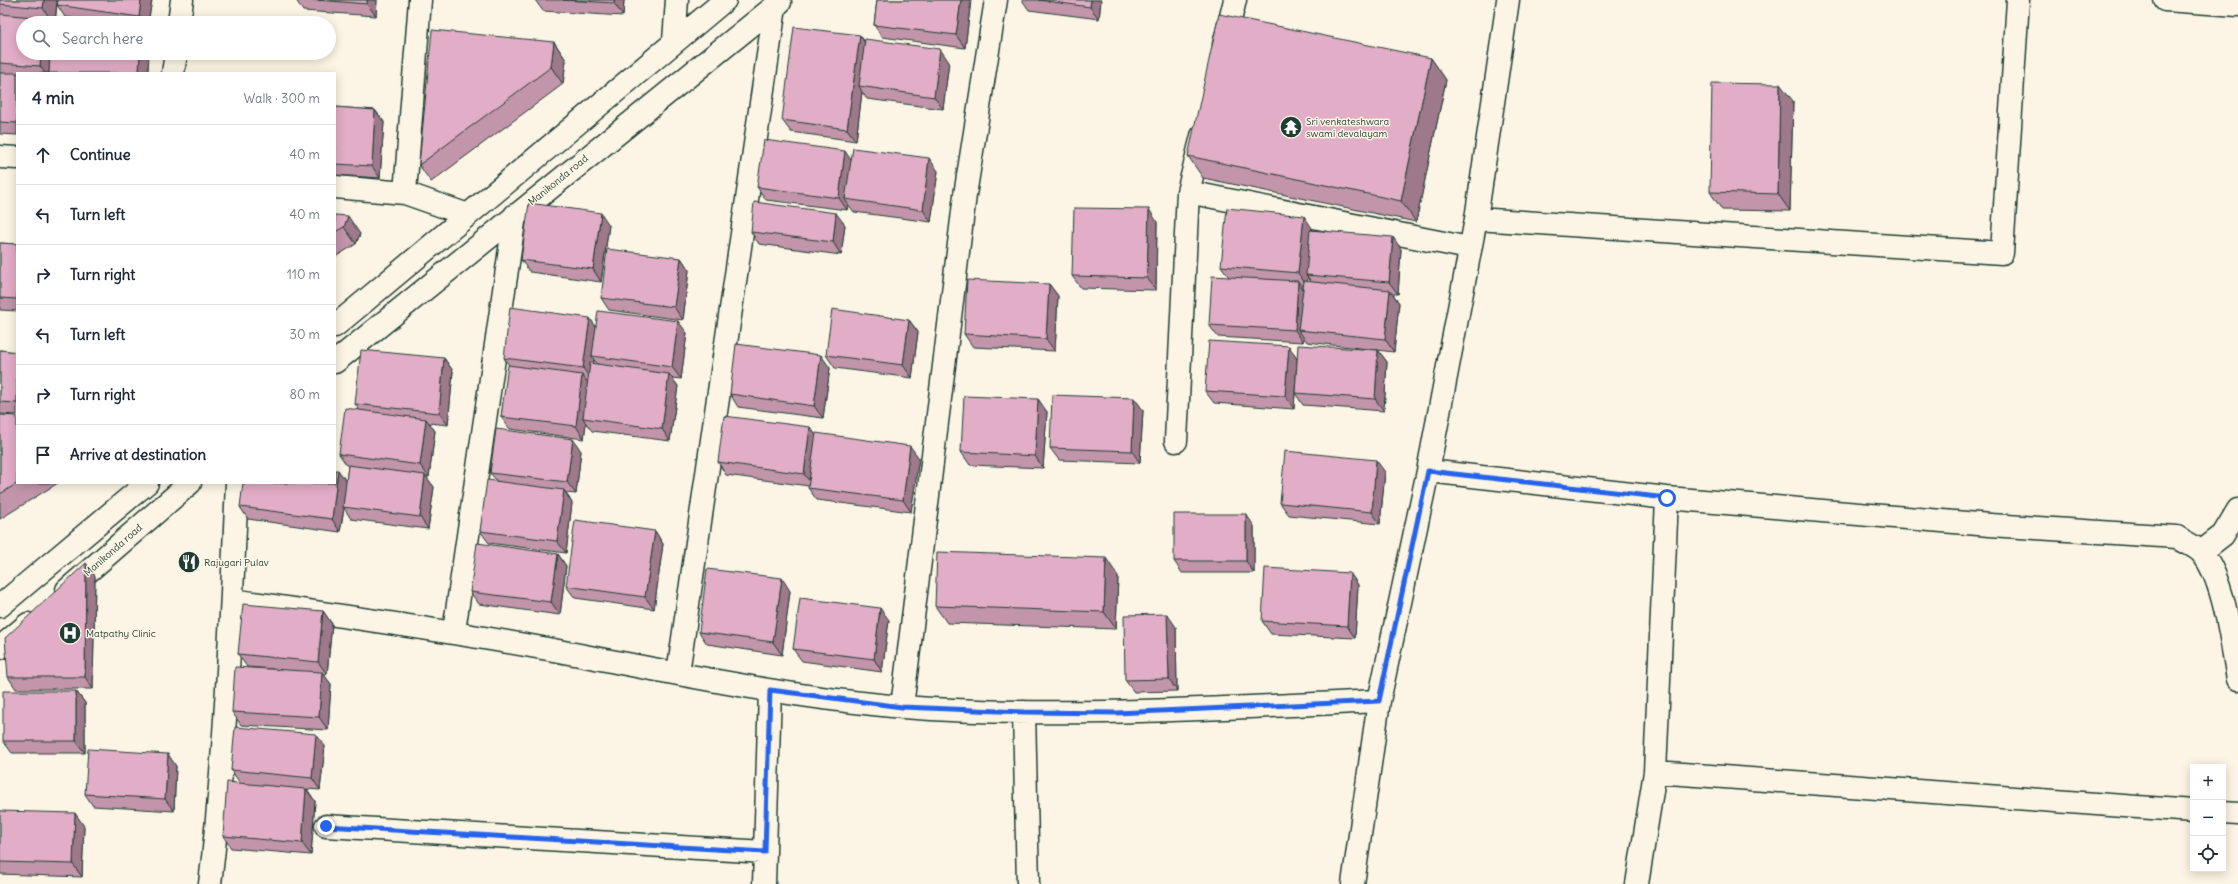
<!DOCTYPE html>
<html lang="en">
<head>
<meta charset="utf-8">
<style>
  :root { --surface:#fff; --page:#f2f2f3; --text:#1f2937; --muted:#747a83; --line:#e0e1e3 }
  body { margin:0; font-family:Delius,sans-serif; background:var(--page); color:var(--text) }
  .controls { position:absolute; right:12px; bottom:12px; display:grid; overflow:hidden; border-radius:0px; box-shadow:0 2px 10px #0003 }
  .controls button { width:36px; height:36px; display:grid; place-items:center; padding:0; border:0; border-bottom:1px solid var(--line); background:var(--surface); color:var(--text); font:20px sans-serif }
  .stop { position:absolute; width:12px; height:12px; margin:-9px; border:3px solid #2563eb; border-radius:50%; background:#fff }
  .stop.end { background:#2563eb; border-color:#fff; box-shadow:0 1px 4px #0008 }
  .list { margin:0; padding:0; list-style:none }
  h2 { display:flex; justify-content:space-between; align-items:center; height:52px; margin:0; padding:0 16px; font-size:17px }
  h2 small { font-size:13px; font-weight:400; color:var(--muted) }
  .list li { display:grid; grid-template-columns:26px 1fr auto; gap:12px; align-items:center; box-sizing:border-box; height:60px; padding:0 16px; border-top:1px solid var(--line) }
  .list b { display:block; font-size:15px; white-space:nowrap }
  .list em { font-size:13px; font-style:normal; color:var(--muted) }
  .icon { flex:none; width:22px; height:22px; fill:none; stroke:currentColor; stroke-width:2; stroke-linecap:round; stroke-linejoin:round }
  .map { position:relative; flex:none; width:2238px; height:884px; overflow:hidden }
  .search { position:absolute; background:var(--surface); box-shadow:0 2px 10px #0003; left:16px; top:16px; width:320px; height:44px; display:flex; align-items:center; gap:10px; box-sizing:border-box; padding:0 14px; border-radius:22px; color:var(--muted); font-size:15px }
  .panel { position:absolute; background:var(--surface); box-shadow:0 2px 10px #0003; left:16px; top:72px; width:320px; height:412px; border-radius:0px }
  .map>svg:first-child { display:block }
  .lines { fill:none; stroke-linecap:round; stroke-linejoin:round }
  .minor-casing { stroke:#1f3d34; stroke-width:25 }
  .minor { stroke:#fcf5e5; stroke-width:22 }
  .wall { fill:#c295aa; stroke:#1f3d34; fill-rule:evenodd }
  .shaded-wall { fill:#9e798b; stroke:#1f3d34 }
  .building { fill:#e2adc6; stroke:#1f3d34 }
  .route { stroke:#2563eb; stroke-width:5 }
  .labels { text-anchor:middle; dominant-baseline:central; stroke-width:3; stroke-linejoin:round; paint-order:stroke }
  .poi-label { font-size:10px; fill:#1f3d34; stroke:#fcf5e5; text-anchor:start }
  .street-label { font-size:10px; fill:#1f3d34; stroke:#fcf5e5 }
</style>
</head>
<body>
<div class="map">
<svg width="2238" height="884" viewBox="0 0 2238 884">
  <rect width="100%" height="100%" fill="#fcf5e5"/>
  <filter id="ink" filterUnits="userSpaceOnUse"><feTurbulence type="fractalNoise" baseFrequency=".025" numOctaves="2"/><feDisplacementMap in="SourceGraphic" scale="8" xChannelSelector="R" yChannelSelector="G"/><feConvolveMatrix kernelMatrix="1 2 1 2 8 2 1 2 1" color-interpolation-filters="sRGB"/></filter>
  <g filter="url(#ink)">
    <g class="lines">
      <!-- minor casing -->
      <g class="minor-casing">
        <path id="minor" d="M2165 0 2238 5
          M179 23 182 0
          M674 41 677 0
          M1224 45 1235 0
          M173 73 176 53
          M0 157 17 158
          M335 187 405 193 468 215
          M1188 192 1469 248
          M405 193 420 0
          M1476 219 2002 253 2018 0
          M335 326 725 0
          M335 362 780 2
          M1176 441 1188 192 1202 136
          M1428 471 1667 498 1990 525 2177 537C2184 542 2195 546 2201 552 2224 577 2232 645 2238 679
          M1667 498 1655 772 2193 811
          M2201 552 2223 535 2238 510
          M67 590 190 483
          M232 600C336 615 439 629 542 648 662 670 782 697 903 707 1061 719 1221 708 1379 701
          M0 606 147 483
          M454 631 515 215
          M0 648 28 624
          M678 673 775 7
          M902 707 965 195 996 0
          M1024 712 1028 884
          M2223 813 2238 814
          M326 826 765 852
          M210 884C226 751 231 617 237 483
          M764 884 770 691
          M1353 884 1379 701 1428 471 1476 219 1508 0
          M1637 884 1655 772"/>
      </g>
      <!-- minor -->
      <use href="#minor" class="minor"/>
    </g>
    <!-- wall -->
    <path class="wall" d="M0 0H152L148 23H103L65 17 57 5 55 22 66 23H23L49 73H17V135L0 134Z
      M296 0H377L376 16 303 11Z
      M535 0H624L623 16 543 11Z
      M877 0H971L965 48 882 37 874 25Z
      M1022 0H1101L1099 19 1029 10Z
      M860 35 865 42 949 62 943 109 867 99 862 92 856 141 791 132 782 120Z
      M554 42 566 60 563 84 431 182 419 165Z
      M1431 58 1446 80 1416 222 1203 178 1188 156Z
      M1793 101 1790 211 1722 210 1710 192Z
      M335 107 375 110 384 122 380 178 335 175Z
      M851 160 938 171 931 222 854 212 848 204 847 210 766 200 757 187Z
      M335 215 360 234 356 244 335 257Z
      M1157 222 1156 290 1081 288 1072 276Z
      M609 225 601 282 530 272 521 260Z
      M845 225 841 255 759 244 751 232Z
      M1312 228V230L1401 249 1398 294H1393L1399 303 1394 352 1307 342 1304 338 1303 342 1218 337 1209 325 1229 277 1221 266ZM1308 277 1311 282H1307ZM1300 285H1303V289Z
      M0 243 17 244V311L0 310Z
      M681 258 689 270 683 320 609 310 601 298Z
      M1049 284 1058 296 1055 351 973 347 964 334Z
      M909 320 918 332 912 378 835 368 826 355Z
      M596 326 687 333 681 379 672 378 678 386 670 441 592 431 586 423 584 439 510 429 501 417 509 365 504 358ZM594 360 598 364H594Z
      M0 350 17 352V415L0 414Z
      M1378 350 1387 362 1384 411 1303 405 1295 393 1294 409 1214 403 1205 391 1297 358Z
      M444 358 453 371 448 425 429 423 435 431 429 477H426L434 487 428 529 351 519 344 508 340 532 248 519 240 507 346 481 348 467 339 454 359 410 355 404Z
      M830 368 823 418 738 407 730 394Z
      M1134 398 1143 410 1140 463 1059 460 1050 448Z
      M1038 399 1047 412 1043 468 970 465 961 452Z
      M0 415 17 483H58L0 519Z
      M810 427 815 435 919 458 911 512 817 500 808 488 809 486 726 475 718 462Z
      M581 451 576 494 566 493 572 503 566 553 489 543 480 531 497 481 490 473Z
      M1385 472 1380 524 1289 515 1280 503Z
      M1254 526V573H1182L1174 561Z
      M655 531 663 544 654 609 575 598 566 586Z
      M558 554 566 566 560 615 479 604 470 592Z
      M1350 573 1358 585 1355 638 1271 634 1262 621Z
      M95 576 93 689H16L8 677Z
      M1118 576 1116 629 947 623 935 606Z
      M790 591 782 655 707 644 699 632Z
      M323 611 332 624 327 674H323L331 684 328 730 241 725 232 712 273 669 247 667 238 654Z
      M889 620 882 672 802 661 793 649Z
      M1176 627 1177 691 1134 692 1125 680Z
      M76 691 85 703V753H12L3 741Z
      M325 746 320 790 307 789 315 801 311 855 231 848 223 836 240 783 231 770Z
      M176 766 174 811 93 806 85 794Z
      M0 811 84 826 82 877 0 874Z"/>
    <!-- shaded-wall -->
    <path class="shaded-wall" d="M44 0H57L55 23H53L43 8Z
      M141 0H152L148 23H143L139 17Z
      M367 0H377L376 16 367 4Z
      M614 0H624L623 16 614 3Z
      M961 0H971L965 48 956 35Z
      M1091 0H1101L1099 19 1090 7Z
      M44 18 47 23H44Z
      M860 35 868 48 859 86 862 92 856 141 847 129Z
      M554 42 566 60 563 84 551 67Z
      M940 49 949 62 943 109 934 97Z
      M41 53H51L49 73H45L40 66Z
      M140 53H149L148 73H139Z
      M1431 58 1446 80 1416 222 1401 201Z
      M1780 84 1793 101 1790 211 1778 194Z
      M375 110 384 122 380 178 372 166Z
      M845 151 853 163 845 199 848 204 847 210 839 198Z
      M929 158 938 171 931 222 923 210Z
      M1149 209 1157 222 1156 290 1147 278Z
      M601 213 609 225 601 282 593 269Z
      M836 213 845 225 841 255 833 242Z
      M348 216 360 234 356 244 344 227Z
      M1304 216 1312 228 1308 275H1306L1308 277 1307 286 1298 273Z
      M1393 237 1401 249 1398 294 1389 282Z
      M681 258 689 270 683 320 674 307Z
      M1298 281 1306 294 1298 330 1304 338 1303 342 1295 330Z
      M1049 284 1058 296 1055 351 1046 339Z
      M1390 290 1399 303 1394 352 1385 339Z
      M590 318 598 330 592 356 594 360 592 381 583 368Z
      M909 320 918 332 912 378 903 365Z
      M678 321 687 333 681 379 672 367Z
      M1289 346 1297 359 1294 409 1285 396Z
      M1378 350 1387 362 1384 411 1375 399Z
      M821 355 830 368 823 418 814 406Z
      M444 358 453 371 448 425 439 413Z
      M669 374 678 386 670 441 662 429Z
      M582 375 591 387 583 418 586 423 584 439 576 426Z
      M1134 398 1143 410 1140 463 1132 451Z
      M1038 399 1047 412 1043 468 1035 456Z
      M426 419 435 431 429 477 420 465Z
      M810 427 819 439 813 486 804 474Z
      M573 439 581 451 576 494 567 482Z
      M910 446 919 458 911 512 903 500Z
      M1376 460 1385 472 1380 524 1372 512Z
      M338 470 347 482 343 507 344 508 340 532 332 519Z
      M425 475 434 487 428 529 420 517Z
      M564 490 572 503 566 553 557 541Z
      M1246 514 1254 526V573L1246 561Z
      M655 531 663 544 654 609 645 597Z
      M558 554 566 566 560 615 551 602Z
      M1106 558 1118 576 1116 629 1104 612Z
      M86 563 95 576 93 689 85 677Z
      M1350 573 1358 585 1355 638 1347 626Z
      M782 578 790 591 782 655 773 642Z
      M880 608 889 620 882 672 874 659Z
      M323 611 332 624 327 674 318 662Z
      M1167 614 1176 627 1177 691 1169 679Z
      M322 672 331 684 328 730 319 717Z
      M76 691 85 703V753L76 741Z
      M316 734 325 746 320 790 312 778Z
      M168 754 176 766 174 811 165 799Z
      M306 789 315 801 311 855 302 843Z
      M75 813 84 826 82 877 73 864Z"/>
    <!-- building -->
    <path class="building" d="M0 0H44L43 8 0 4Z
      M58 0H141L139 17 57 5Z
      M318 0H367V4Z
      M563 0H614V3Z
      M877 0H961L956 35 874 25Z
      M1038 0H1091L1090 7Z
      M0 14 44 18V23H23V53H41L40 66 0 63Z
      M1219 14 1431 58 1401 201 1188 156Z
      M53 22 66 23H52Z
      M794 27 860 35 847 129 782 120Z
      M432 30 554 42 551 67 419 165Z
      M865 39 940 49 934 97 859 86Z
      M50 53H140L139 73H49Z
      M0 73H17V123L0 122Z
      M1712 83 1780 84 1778 194 1710 192Z
      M335 107 375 110 372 166 335 164Z
      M764 140 845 151 839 198 757 187Z
      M853 148 929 158 923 210 845 199Z
      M754 202 836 213 833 242 751 232Z
      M529 203 601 213 593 269 521 260Z
      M1074 208 1149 209 1147 278 1072 276Z
      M1227 208 1304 216 1298 273 1221 266Z
      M335 215 348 216 344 227 335 232Z
      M1310 230 1393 237 1389 282 1306 275Z
      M0 243 17 244V299L0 298Z
      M607 249 681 258 674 307 601 298Z
      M1212 276 1298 281 1295 330 1209 325Z
      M967 280 1049 284 1046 339 964 334Z
      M1304 281 1390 290 1385 339 1298 330Z
      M510 307 590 318 583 368 504 358Z
      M832 309 909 320 903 365 826 355Z
      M598 311 678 321 672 367 592 356Z
      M1209 341 1289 346 1285 396 1205 391Z
      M736 344 821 355 814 406 730 394Z
      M1298 345 1378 350 1375 399 1295 393Z
      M0 350 17 352V403L0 402Z
      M361 350 444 358 439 413 355 404Z
      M590 363 669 374 662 429 583 418Z
      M508 365 582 375 576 426 501 417Z
      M1052 395 1134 398 1132 451 1050 448Z
      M964 396 1038 399 1035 456 961 452Z
      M345 408 426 419 420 465 339 454Z
      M0 415 17 416V483H18L0 494Z
      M724 416 810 427 804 474 718 462Z
      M496 429 573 439 567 482 490 473Z
      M816 433 910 446 903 500 808 488Z
      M1285 451 1376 460 1372 512 1280 503Z
      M348 465 425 475 420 517 343 507Z
      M335 470H338L332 519 240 507 243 483H335Z
      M487 480 564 490 557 541 480 531Z
      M1174 514H1246V561H1174Z
      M575 520 655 531 645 597 566 586Z
      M477 543 558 554 551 602 470 592Z
      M937 552 1106 558 1104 612 935 606Z
      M86 563 85 677H8L5 638Z
      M1265 568 1350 573 1347 626 1262 621Z
      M707 569 782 578 773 642 699 632Z
      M800 598 880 608 874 659 793 649Z
      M243 604 323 611 318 662 238 654Z
      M1167 614 1169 679 1125 680 1124 615Z
      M235 667 322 672 319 717 232 712Z
      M3 691H76V741H3Z
      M235 727 316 734 312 778 231 770Z
      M88 749 168 754 165 799 85 794Z
      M227 782 306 789 302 843 223 836Z
      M0 811 75 813 73 864 0 862Z"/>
  </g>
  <g class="lines" filter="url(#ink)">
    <!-- route -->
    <path class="route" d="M326 826 765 852 770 690 902 707 1024 712 1116 713 1379 701 1428 471 1667 498"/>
  </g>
  <!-- icons -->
  <defs>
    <g id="temple-disc" transform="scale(1.15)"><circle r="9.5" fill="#1f3d34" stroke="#fcf5e5"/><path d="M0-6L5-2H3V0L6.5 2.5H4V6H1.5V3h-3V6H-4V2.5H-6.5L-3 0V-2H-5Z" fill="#fff"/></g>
    <g id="restaurant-disc" transform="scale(1.15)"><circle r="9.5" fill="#1f3d34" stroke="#fcf5e5"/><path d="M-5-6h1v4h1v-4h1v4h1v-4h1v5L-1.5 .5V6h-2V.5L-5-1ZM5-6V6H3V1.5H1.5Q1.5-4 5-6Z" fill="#fff"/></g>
    <g id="hospital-disc" transform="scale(1.15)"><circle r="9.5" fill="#1f3d34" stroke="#fcf5e5"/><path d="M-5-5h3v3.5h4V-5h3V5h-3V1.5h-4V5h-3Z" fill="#fff"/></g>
  </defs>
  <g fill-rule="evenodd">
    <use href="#temple-disc" x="1291" y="127"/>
    <use href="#restaurant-disc" x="189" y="562"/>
    <use href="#hospital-disc" x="70" y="633"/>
  </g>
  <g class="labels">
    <!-- poi labels -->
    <g class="poi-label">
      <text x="1306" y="121">Sri venkateshwara<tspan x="1306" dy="12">swami devalayam</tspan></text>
      <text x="204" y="562">Rajugari Pulav</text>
      <text x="86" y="633">Matpathy Clinic</text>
    </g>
    <!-- street labels -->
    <g class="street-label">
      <text transform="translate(558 180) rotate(-39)">Manikonda road</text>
      <text transform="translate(113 550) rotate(-41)">Manikonda road</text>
    </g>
  </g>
</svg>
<div class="controls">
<button>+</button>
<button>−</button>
<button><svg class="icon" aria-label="locate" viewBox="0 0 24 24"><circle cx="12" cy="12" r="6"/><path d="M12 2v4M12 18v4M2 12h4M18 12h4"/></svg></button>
</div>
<div class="stop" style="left:1667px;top:498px"></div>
<div class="stop end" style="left:326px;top:826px"></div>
<div class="search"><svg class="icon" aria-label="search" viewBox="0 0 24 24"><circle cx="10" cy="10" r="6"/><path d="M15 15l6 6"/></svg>Search here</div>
<section class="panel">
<h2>4 min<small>Walk · 300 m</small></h2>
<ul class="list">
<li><svg class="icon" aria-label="ahead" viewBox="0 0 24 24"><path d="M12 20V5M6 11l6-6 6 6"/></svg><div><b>Continue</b></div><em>40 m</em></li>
<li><svg class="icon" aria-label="left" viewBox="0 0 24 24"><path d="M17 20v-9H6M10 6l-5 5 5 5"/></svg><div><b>Turn left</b></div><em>40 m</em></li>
<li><svg class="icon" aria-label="right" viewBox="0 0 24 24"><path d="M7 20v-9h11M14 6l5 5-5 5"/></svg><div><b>Turn right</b></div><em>110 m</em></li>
<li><svg class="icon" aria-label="left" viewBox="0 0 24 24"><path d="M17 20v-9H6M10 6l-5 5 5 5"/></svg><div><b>Turn left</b></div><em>30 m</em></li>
<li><svg class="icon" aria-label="right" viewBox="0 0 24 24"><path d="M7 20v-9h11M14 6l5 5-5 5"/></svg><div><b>Turn right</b></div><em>80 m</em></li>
<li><svg class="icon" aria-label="arrive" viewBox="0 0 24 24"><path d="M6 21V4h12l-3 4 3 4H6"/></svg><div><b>Arrive at destination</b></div></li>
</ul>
</section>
</div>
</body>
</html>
